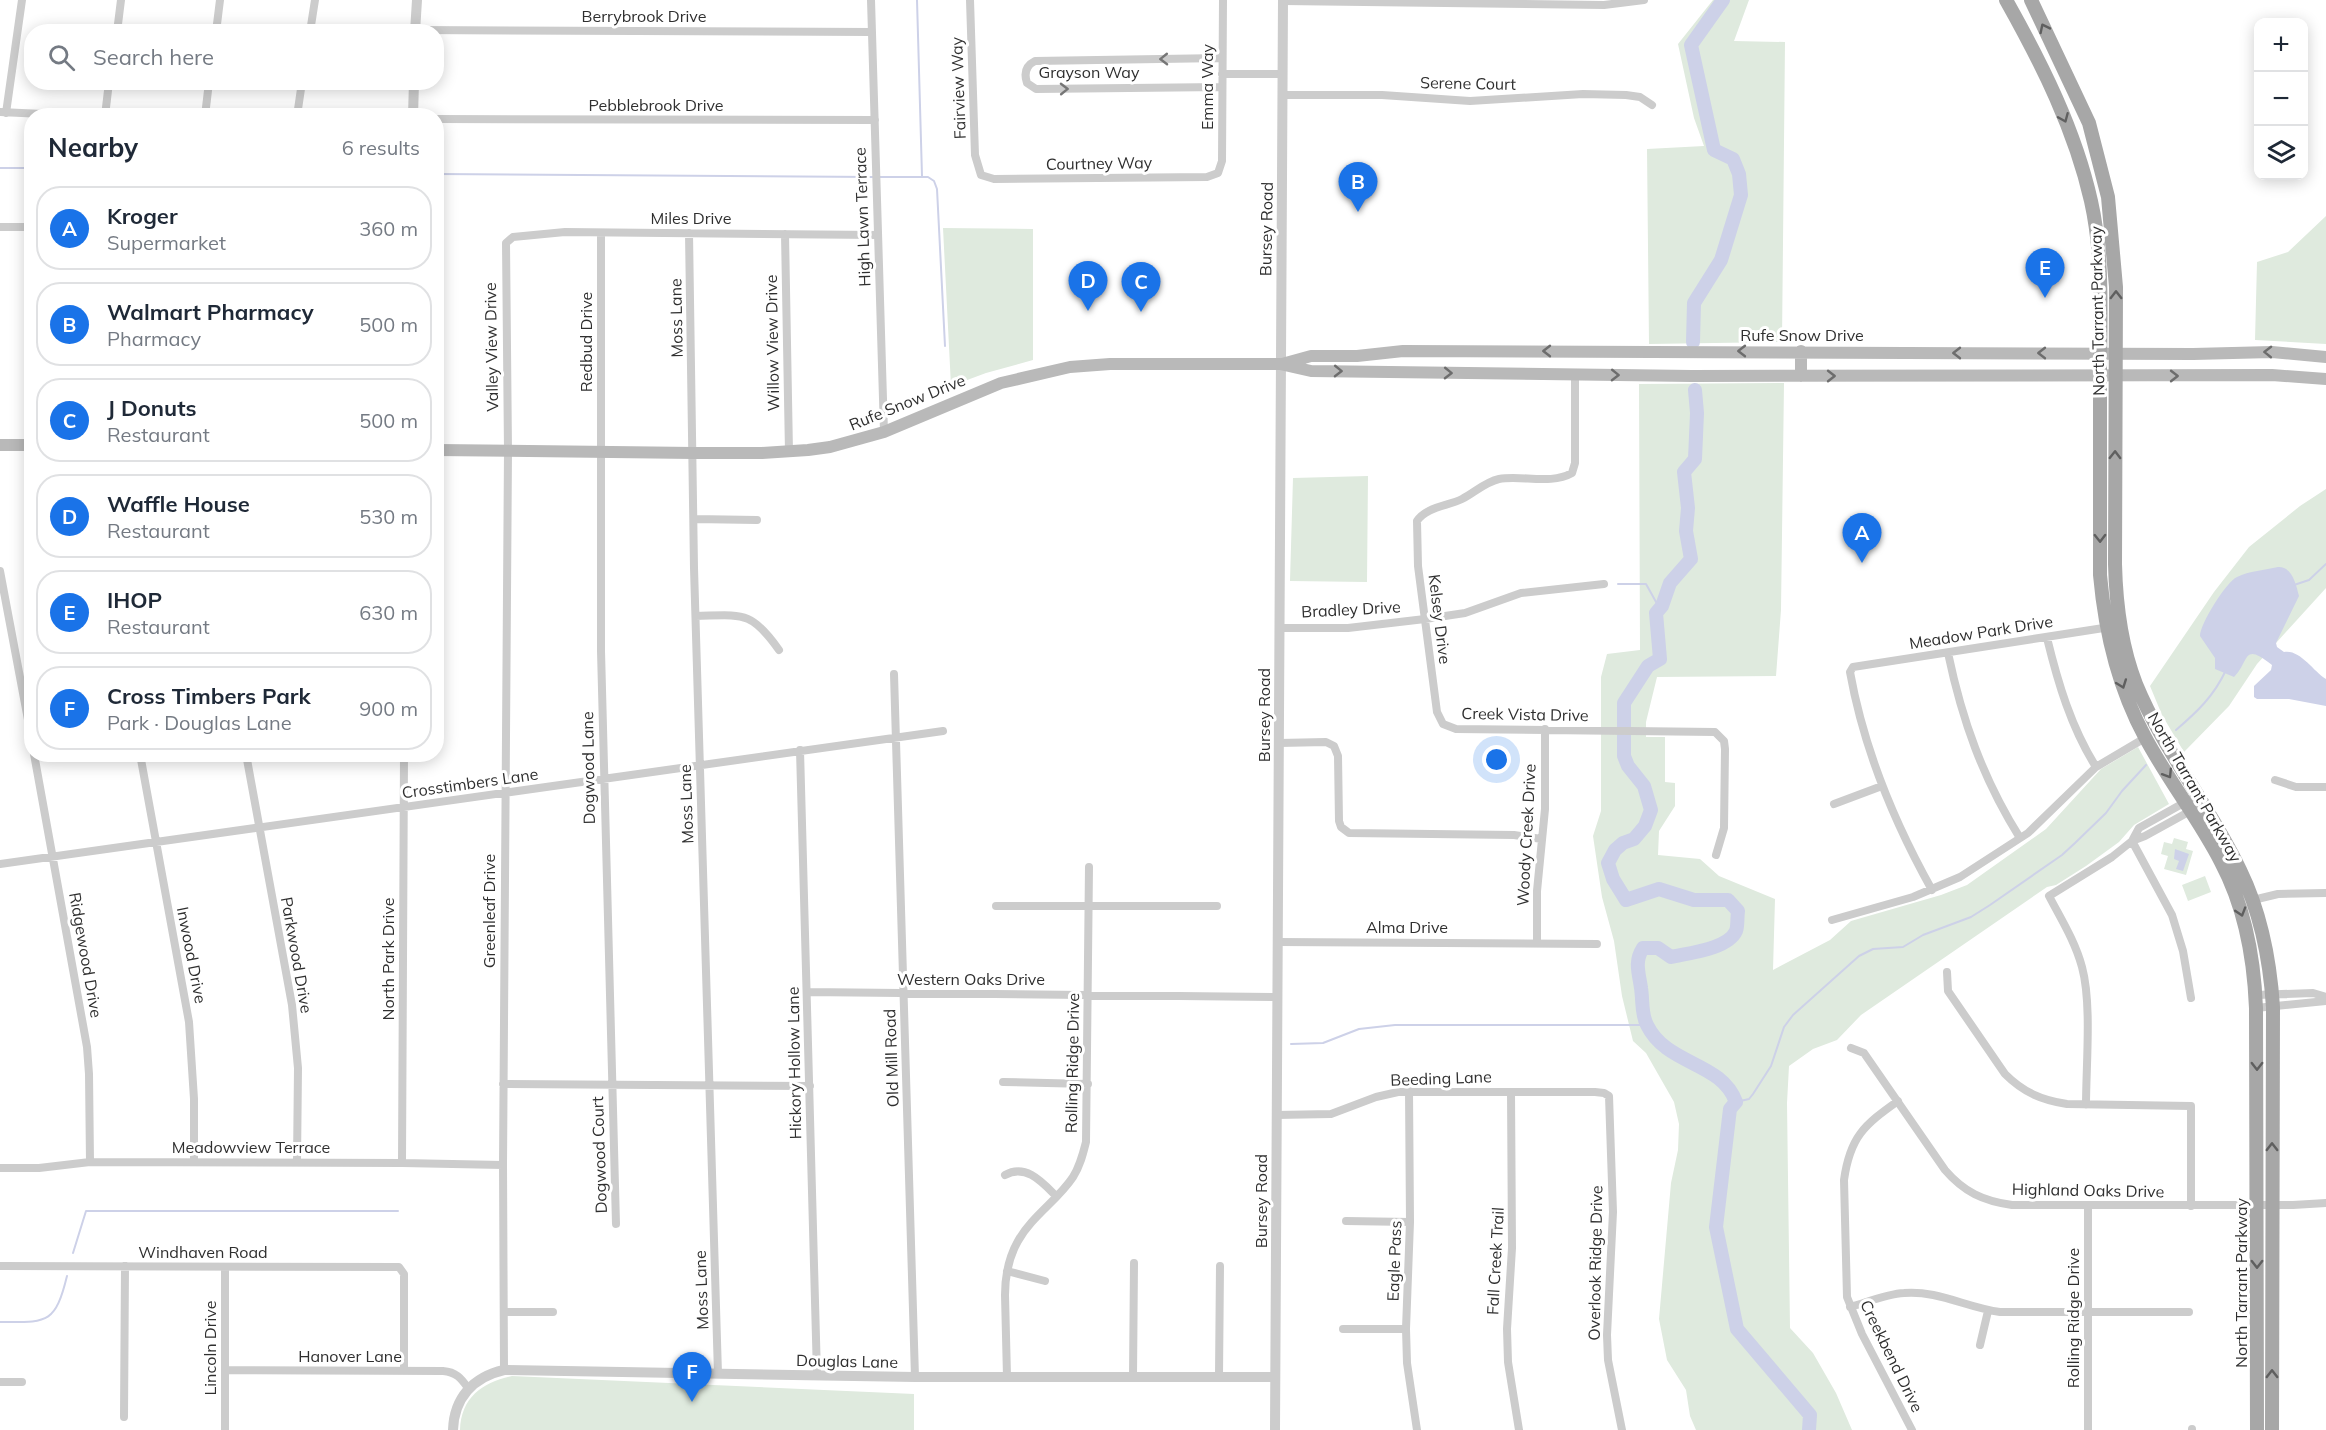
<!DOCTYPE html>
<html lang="en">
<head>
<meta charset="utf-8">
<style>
  :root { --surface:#fff; --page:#f6f6f7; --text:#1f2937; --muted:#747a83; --line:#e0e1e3; --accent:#1a73e8 }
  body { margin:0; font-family:Mulish,sans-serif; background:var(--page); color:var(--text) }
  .controls { position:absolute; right:18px; top:18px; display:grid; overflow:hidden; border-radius:12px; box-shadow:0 3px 15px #0003 }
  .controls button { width:54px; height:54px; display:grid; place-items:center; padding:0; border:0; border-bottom:2px solid var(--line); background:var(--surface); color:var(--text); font:30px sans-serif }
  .you { position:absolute; left:1497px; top:760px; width:21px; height:21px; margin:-15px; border:4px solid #fff; border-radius:50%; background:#1a73e8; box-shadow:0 0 0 9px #1a73e833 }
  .badge { display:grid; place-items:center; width:39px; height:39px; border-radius:50%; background:var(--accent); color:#fff; font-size:20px; font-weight:700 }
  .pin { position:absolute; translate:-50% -50px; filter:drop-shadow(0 2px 3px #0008) }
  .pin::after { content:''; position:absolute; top:32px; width:21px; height:18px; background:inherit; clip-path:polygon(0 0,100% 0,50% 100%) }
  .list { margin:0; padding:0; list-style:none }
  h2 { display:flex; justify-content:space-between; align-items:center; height:78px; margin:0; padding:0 24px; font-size:26px }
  h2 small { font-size:20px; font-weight:400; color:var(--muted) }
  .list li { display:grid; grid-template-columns:39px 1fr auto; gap:18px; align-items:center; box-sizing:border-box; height:84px; margin:0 12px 12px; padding:0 12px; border:2px solid var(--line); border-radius:24px }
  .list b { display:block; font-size:22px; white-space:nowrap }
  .list p { margin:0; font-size:20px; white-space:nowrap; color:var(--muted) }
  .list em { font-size:20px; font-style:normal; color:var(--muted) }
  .icon { flex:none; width:33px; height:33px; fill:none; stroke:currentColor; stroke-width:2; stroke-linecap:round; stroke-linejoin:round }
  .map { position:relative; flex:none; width:2326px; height:1430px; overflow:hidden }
  .search { position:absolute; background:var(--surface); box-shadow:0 3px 15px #0003; left:24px; top:24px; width:420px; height:66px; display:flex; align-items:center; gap:15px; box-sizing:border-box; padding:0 21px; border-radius:24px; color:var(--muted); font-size:22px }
  .panel { position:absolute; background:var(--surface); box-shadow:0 3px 15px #0003; left:24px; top:108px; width:420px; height:654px; border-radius:24px }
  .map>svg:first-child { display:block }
  .green { fill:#dfeade }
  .water { fill:#cdd1e8 }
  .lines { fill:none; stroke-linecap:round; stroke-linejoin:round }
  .stream { stroke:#cdd1e8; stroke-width:2 }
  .river { stroke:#cdd1e8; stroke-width:14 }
  .minor { stroke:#ccc; stroke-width:8 }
  .tertiary { stroke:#ccc; stroke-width:10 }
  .secondary { stroke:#b9b9b9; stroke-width:12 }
  .primary { stroke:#a7a7a7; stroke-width:14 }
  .oneway { stroke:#5f5f5f }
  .oneway2 { stroke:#767676 }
  .oneway3 { stroke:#6d6d6d }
  .labels { text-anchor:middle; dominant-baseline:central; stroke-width:6; stroke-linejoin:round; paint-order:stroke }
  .street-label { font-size:16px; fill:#2f2f2f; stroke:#fff }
</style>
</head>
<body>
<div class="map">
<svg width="2326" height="1430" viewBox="0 0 2326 1430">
  <rect width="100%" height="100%" fill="#fff"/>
  <!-- green -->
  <path class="green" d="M1713 0H1749L1734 41 1785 42 1782 342 1649 344 1647 149 1704 146 1694 118 1678 44Z
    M2326 216V344L2255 340 2257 262 2288 252Z
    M943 228 1033 229V360L986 373 951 386Z
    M1784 383 1781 610 1776 676 1657 677 1646 722V737H1665V782L1675 783V806L1659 831 1658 855 1700 859 1719 876 1775 899 1773 970 1830 940 1851 921 1941 895 1967 885 2046 829 2101 769 2138 747 2169 804 2134 825 2119 842 2086 866 2056 885 2047 887 1861 1015 1837 1040 1813 1049 1789 1066 1787 1103 1790 1328 1813 1353 1836 1393 1852 1430H1696L1690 1416 1686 1390 1667 1360 1659 1319 1671 1183 1678 1150 1679 1124 1674 1102 1646 1053 1633 1041 1622 996 1614 941 1602 897 1593 836 1601 811V677L1607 654 1640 650 1639 384Z
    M1368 476 1367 582 1290 581 1293 478Z
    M2326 489V588L2257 664 2229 706 2184 752 2162 715 2150 686 2214 592 2249 547 2300 506Z
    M2174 838 2188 842 2186 849 2193 851 2186 875 2164 869 2168 856 2161 854 2164 842 2172 844Z
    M2205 876 2211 892 2188 901 2182 885Z
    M512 1376 914 1394V1430H460C461 1397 483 1382 512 1376Z"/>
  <!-- water -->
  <path class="water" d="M2278 567C2292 566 2296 584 2299 596L2276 643 2277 647 2284 652C2300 649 2313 671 2326 679V706L2289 699H2257L2254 697V686L2271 670 2272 665C2242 641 2250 661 2234 677L2215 669V658L2200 636C2200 624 2226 582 2237 577 2249 571 2265 570 2278 567Z
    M2175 849 2189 854 2183 871 2176 869 2179 861 2174 859Z"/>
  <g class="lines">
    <!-- stream -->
    <path class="stream" d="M917 0 922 176
      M0 168H32
      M436 174 874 177
      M880 177H928L934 181 937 189 945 346
      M1618 584H1646L1660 609
      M2294 585 2309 580 2326 564
      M2176 730C2197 712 2214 696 2226 670
      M1291 1044 1323 1043 1359 1029 1395 1025H1647
      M1736 1102 1749 1099 1753 1094 1771 1066 1784 1027 1793 1015 1859 956 1873 949 1903 947 1923 935 1971 917 1990 905 2062 855 2075 843 2106 813 2122 791 2146 765
      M73 1253 86 1211H398
      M0 1322C47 1322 55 1325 67 1276"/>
    <!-- river -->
    <path class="river" d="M1693 342 1694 303 1721 260 1741 195 1739 174 1733 159 1714 150 1691 45 1723 0
      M1695 390 1697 413 1695 459 1684 472 1688 508 1686 531 1691 559 1670 583 1662 606 1656 613 1660 659 1648 666 1624 703V756L1628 766 1644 786 1651 810 1645 826 1634 839 1623 843 1615 850 1608 863 1613 879 1626 900 1659 889 1694 900H1728L1738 911C1737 917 1738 926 1736 931 1728 949 1689 953 1671 957L1658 948H1643C1634 962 1639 973 1641 988 1643 1000 1641 1014 1647 1025 1667 1066 1721 1061 1736 1102L1730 1109 1716 1227 1737 1329 1810 1415 1809 1430"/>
    <!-- minor -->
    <path class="minor" d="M871 0 884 432
      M970 0 975 155 981 175 994 179 1207 177 1218 173 1222 161 1223 0
      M1283 1 1604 5 1644 0
      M415 30 872 32
      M117 32 121 0
      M216 32 220 0
      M310 32 315 0
      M1222 58 1035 61C1025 66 1024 74 1027 83L1036 89 1222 87
      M1222 74H1282
      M1282 95H1382L1470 101 1583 94 1626 95 1640 97 1652 105
      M0 112 86 116
      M6 113 22 0
      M105 116 109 82
      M205 116 209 82
      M297 116 302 82
      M436 119 875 120
      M0 227H32
      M601 233V651L616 1224
      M689 233 694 568 718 1374
      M785 234 789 452
      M1575 375V463L1572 473C1551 485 1522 475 1499 479 1485 482 1474 493 1462 499 1448 506 1426 507 1417 521L1418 566 1437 712 1443 724 1456 729 1715 732 1724 741 1725 749 1724 828 1716 855
      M694 519 757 520
      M0 571 32 741
      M696 616C742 615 751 610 779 650
      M1279 628H1348L1425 619 1465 613 1521 593 1604 584
      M2047 638C2058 683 2071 727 2096 767
      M1948 653C1962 720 1983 779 2020 838
      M894 674 915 1377
      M1279 743 1326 742 1334 746 1338 756 1339 821 1341 827 1349 833 1514 835 1542 839
      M800 750 817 1375
      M34 754 87 1047 89 1074 90 1162
      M140 754 189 1022 194 1099V1162
      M246 754 292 1005 298 1068 297 1162
      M2275 780 2296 787H2326
      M1834 804 1882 786
      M2132 841 2172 915 2183 951 2191 998
      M2132 841 2139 828 2189 800
      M0 864C315 822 629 776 943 731
      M1932 890C1894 822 1864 750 1850 672L1853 667 2110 627
      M2253 900 2278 894 2326 893
      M996 906H1217
      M1832 920 1913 897 1960 877 2028 833 2096 767 2145 738
      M1278 942 1597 944
      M1537 942V891L1545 809V729
      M1947 972 1948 991 2005 1074C2023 1092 2041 1100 2067 1104L2191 1106V1206
      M807 992 1278 997
      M2256 995 2313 993 2326 997
      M2256 1008 2326 1001
      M1851 1048 1864 1053 1945 1170C1964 1192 1983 1201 2012 1205H2293L2326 1203
      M1003 1082 1088 1084
      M503 1084 810 1086
      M1409 1091 1410 1222 1406 1329 1407 1363 1417 1430
      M1511 1092 1512 1248 1507 1329 1508 1362 1519 1430
      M1898 1101C1864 1125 1850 1137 1844 1180L1847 1297 1862 1334 1912 1430
      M2086 1105C2086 1065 2092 1004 2082 967 2075 941 2061 919 2049 896L2112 857 2132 841 2145 836 2203 804
      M1276 1115 1331 1114 1376 1097 1398 1092H1595L1604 1093 1609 1096 1613 1212 1607 1335 1608 1360 1622 1430
      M402 1163 404 754
      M0 1168H39L90 1162 402 1163 503 1165
      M1005 1175C1026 1163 1043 1183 1056 1196
      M1346 1221 1410 1222
      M0 1266 399 1267 404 1274V1371
      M1007 1271 1045 1281
      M1850 1307C1868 1302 1886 1294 1904 1293 1937 1290 1968 1308 2000 1312H2189
      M504 1312H553
      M1343 1329H1406
      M1980 1345 1988 1311
      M225 1370 443 1371C456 1372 461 1378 468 1388
      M504 1370 503 1165 508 451 506 243 513 237 565 232 878 235
      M1219 1376 1220 1266
      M1007 1377 1005 1295C1005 1276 1009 1257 1018 1241 1032 1216 1058 1200 1073 1177 1080 1166 1083 1154 1086 1142L1089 867
      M1133 1377 1134 1263
      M0 1382H22
      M124 1417 125 1266
      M225 1430V1267
      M2088 1430V1206
      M2192 1430V1429"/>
    <!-- tertiary -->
    <path class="tertiary" d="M415 32 417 0
      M413 116 414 82
      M453 1430C454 1398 473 1377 504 1370L915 1377H1275
      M1275 1430 1283 0"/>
    <!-- secondary -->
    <path class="secondary" d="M1801 351V376
      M1282 364 1311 356H1357L1403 351 2193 354 2272 352 2326 357
      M0 445H32
      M436 450 694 453H762L808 450 830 447 884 432 1001 383 1070 367 1110 364H1280L1311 371 1692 376 2272 375 2326 379"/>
    <!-- primary -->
    <path class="primary" d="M2006 0C2042 64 2075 130 2091 201 2104 259 2100 319 2100 378 2100 444 2100 509 2100 575 2105 631 2118 687 2145 737 2168 780 2199 819 2221 862 2245 907 2254 957 2256 1008L2257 1430
      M2031 0 2089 123 2108 197 2116 287 2115 564C2116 605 2121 646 2136 684 2163 750 2210 806 2240 870 2261 913 2270 960 2273 1007L2272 1430"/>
  </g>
  <!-- one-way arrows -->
  <defs><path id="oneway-chevron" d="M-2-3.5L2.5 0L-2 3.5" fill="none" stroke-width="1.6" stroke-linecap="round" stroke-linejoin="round" transform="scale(1.5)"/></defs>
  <g class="oneway">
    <use href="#oneway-chevron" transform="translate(2044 28) rotate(-116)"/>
    <use href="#oneway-chevron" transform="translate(2064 118) rotate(67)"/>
    <use href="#oneway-chevron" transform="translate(2116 295) rotate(-90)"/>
    <use href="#oneway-chevron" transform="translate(2115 455) rotate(-89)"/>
    <use href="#oneway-chevron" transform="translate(2100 538) rotate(89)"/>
    <use href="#oneway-chevron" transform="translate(2122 684) rotate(70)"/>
    <use href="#oneway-chevron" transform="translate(2168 774) rotate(58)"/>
    <use href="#oneway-chevron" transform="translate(2241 912) rotate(73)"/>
    <use href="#oneway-chevron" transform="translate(2257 1066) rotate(90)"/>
    <use href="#oneway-chevron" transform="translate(2272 1147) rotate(-90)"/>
    <use href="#oneway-chevron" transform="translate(2257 1264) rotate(90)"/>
    <use href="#oneway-chevron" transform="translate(2272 1374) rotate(-90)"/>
  </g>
  <g class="oneway2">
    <use href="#oneway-chevron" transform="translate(1164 59) rotate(179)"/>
    <use href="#oneway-chevron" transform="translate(1064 89) rotate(-1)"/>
  </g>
  <g class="oneway3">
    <use href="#oneway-chevron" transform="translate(1547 351) rotate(180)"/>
    <use href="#oneway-chevron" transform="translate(1742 351) rotate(180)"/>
    <use href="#oneway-chevron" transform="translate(2268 352) rotate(-179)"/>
    <use href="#oneway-chevron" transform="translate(1957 353) rotate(-180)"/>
    <use href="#oneway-chevron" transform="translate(2042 353) rotate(-180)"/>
    <use href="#oneway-chevron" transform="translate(1338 371) rotate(1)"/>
    <use href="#oneway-chevron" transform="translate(1448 373) rotate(1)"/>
    <use href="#oneway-chevron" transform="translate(1615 375) rotate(1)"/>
    <use href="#oneway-chevron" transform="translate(1831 376)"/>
    <use href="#oneway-chevron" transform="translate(2174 376)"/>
  </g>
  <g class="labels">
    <!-- street labels -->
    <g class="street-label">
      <text x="644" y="16">Berrybrook Drive</text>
      <text x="1089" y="72">Grayson Way</text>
      <text transform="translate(1468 83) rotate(1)">Serene Court</text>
      <text transform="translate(1207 87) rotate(-90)">Emma Way</text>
      <text transform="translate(958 88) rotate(-92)">Fairview Way</text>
      <text x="656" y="105">Pebblebrook Drive</text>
      <text transform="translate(1099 163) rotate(-1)">Courtney Way</text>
      <text transform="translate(862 217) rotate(-92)">High Lawn Terrace</text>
      <text x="691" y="218">Miles Drive</text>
      <text transform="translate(1266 229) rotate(-89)">Bursey Road</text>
      <text transform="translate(2097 311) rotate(-91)">North Tarrant Parkway</text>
      <text transform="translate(676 318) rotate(-91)">Moss Lane</text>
      <text x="1802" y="335">Rufe Snow Drive</text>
      <text transform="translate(586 342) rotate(-90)">Redbud Drive</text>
      <text transform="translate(772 343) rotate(-91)">Willow View Drive</text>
      <text transform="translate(491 347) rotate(-91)">Valley View Drive</text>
      <text transform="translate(907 402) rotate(-22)">Rufe Snow Drive</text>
      <text transform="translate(1351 609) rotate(-3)">Bradley Drive</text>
      <text transform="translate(1440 619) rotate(83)">Kelsey Drive</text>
      <text transform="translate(1981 632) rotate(-9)">Meadow Park Drive</text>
      <text transform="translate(1525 714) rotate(1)">Creek Vista Drive</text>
      <text transform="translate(1264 715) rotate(-90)">Bursey Road</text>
      <text transform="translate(588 768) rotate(-91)">Dogwood Lane</text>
      <text transform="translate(470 783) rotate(-8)">Crosstimbers Lane</text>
      <text transform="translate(2195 787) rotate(60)">North Tarrant Parkway</text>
      <text transform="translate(686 804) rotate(-92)">Moss Lane</text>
      <text transform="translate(1526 835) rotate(-87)">Woody Creek Drive</text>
      <text transform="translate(489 911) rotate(-90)">Greenleaf Drive</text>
      <text x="1407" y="927">Alma Drive</text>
      <text transform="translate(86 955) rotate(80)">Ridgewood Drive</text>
      <text transform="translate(192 955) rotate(79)">Inwood Drive</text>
      <text transform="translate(297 955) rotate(80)">Parkwood Drive</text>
      <text transform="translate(388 959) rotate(-90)">North Park Drive</text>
      <text x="971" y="979">Western Oaks Drive</text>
      <text transform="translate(891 1058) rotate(-92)">Old Mill Road</text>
      <text transform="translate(794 1063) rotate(-91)">Hickory Hollow Lane</text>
      <text transform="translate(1072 1063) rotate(-89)">Rolling Ridge Drive</text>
      <text transform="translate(1441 1078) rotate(-2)">Beeding Lane</text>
      <text x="251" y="1147">Meadowview Terrace</text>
      <text transform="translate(599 1155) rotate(-92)">Dogwood Court</text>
      <text transform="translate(2088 1190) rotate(1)">Highland Oaks Drive</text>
      <text transform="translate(1261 1201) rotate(-90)">Bursey Road</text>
      <text x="203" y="1252">Windhaven Road</text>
      <text transform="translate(1394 1261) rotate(-88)">Eagle Pass</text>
      <text transform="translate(1495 1261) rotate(-87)">Fall Creek Trail</text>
      <text transform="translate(1595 1263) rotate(-89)">Overlook Ridge Drive</text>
      <text transform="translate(2241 1283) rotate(-90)">North Tarrant Parkway</text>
      <text transform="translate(701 1290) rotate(-92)">Moss Lane</text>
      <text transform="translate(2073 1318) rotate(-90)">Rolling Ridge Drive</text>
      <text transform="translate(210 1348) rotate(-90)">Lincoln Drive</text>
      <text x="350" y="1356">Hanover Lane</text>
      <text transform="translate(1892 1356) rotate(64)">Creekbend Drive</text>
      <text transform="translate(847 1361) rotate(1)">Douglas Lane</text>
    </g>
  </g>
</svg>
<div class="controls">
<button>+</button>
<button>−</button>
<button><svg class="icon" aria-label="layers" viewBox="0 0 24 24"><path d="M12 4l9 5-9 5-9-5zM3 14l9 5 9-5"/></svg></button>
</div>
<div class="you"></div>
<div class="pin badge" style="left:1862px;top:563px">A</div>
<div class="pin badge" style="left:1358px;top:212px">B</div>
<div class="pin badge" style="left:1141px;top:312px">C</div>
<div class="pin badge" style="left:1088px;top:311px">D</div>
<div class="pin badge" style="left:2045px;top:298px">E</div>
<div class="pin badge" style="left:692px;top:1402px">F</div>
<div class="search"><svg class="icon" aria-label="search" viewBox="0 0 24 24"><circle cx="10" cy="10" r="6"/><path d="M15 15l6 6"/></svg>Search here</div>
<section class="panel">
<h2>Nearby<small>6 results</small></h2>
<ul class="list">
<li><span class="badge">A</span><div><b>Kroger</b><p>Supermarket</p></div><em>360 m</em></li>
<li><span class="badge">B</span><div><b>Walmart Pharmacy</b><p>Pharmacy</p></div><em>500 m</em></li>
<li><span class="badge">C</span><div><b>J Donuts</b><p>Restaurant</p></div><em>500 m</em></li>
<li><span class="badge">D</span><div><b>Waffle House</b><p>Restaurant</p></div><em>530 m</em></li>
<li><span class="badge">E</span><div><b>IHOP</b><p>Restaurant</p></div><em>630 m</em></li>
<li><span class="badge">F</span><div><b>Cross Timbers Park</b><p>Park · Douglas Lane</p></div><em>900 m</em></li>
</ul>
</section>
</div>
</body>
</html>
